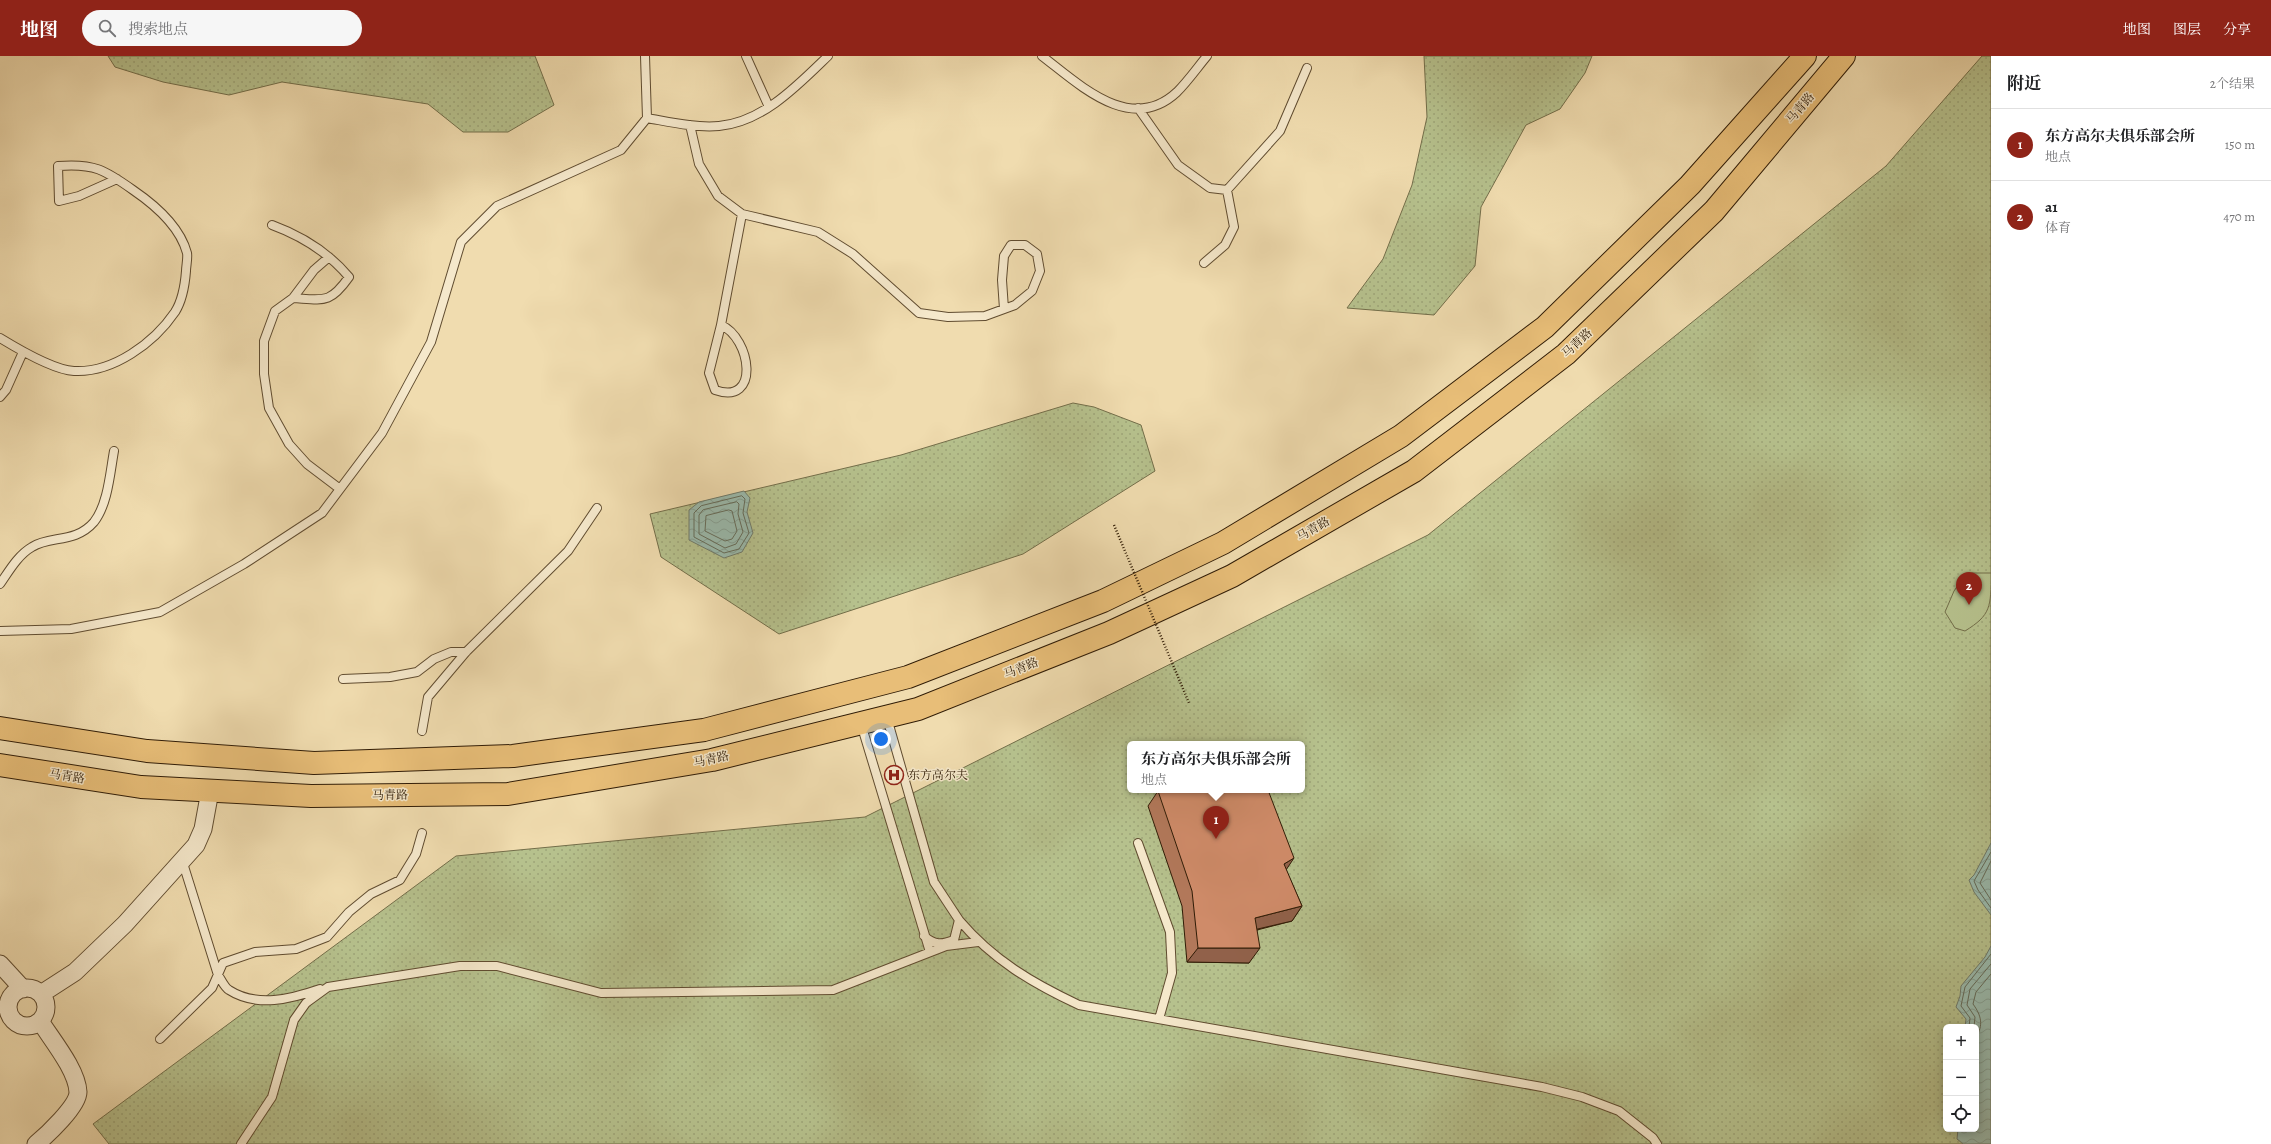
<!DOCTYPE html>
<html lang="zh">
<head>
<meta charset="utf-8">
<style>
  :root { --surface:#fff; --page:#f6f6f6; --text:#202124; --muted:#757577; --line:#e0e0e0; --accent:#8f2418 }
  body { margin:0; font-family:Alegreya,"Noto Serif SC",serif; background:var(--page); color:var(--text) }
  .controls { position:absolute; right:12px; bottom:12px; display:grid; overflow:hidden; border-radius:6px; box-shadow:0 2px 10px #0003 }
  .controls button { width:36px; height:36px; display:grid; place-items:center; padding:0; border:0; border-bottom:1px solid var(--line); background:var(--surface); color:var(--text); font:20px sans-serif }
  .you { position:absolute; left:881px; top:683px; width:14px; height:14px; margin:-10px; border:3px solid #fff; border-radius:50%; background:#1a73e8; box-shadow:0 0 0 6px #1a73e833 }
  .badge { display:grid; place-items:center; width:26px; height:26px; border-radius:50%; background:var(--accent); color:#fff; font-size:13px; font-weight:700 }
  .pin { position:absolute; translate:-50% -33px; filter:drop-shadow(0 1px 2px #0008) }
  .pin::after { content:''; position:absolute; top:21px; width:14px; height:12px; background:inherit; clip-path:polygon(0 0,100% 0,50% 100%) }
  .popup { position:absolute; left:1127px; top:685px; width:178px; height:52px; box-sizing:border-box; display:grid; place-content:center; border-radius:6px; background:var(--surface); filter:drop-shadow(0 1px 3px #0005); font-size:13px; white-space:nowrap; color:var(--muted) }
  .popup b { font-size:15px; color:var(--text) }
  .popup::after { content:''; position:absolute; left:50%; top:100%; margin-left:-8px; border:8px solid transparent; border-top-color:var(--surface) }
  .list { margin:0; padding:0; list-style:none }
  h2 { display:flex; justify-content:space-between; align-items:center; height:52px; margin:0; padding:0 16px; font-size:17px }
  h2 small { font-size:13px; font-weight:400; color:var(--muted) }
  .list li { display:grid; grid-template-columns:26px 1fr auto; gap:12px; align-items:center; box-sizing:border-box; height:72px; padding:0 16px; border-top:1px solid var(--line) }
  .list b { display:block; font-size:15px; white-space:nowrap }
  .list p { margin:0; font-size:13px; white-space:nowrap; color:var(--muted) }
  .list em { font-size:13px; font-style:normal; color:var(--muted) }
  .icon { flex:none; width:22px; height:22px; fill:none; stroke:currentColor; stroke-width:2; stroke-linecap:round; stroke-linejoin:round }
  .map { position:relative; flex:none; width:1991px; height:1088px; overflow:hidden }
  header { display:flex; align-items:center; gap:24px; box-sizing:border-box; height:56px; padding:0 20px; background:var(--accent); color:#fff }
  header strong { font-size:19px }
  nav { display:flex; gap:22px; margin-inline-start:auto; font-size:14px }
  .search { width:280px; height:36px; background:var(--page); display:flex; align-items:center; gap:10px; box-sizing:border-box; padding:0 14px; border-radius:22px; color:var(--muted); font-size:15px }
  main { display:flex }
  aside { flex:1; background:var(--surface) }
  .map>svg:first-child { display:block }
  .grass { fill:url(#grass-dots); stroke:#736e4a; fill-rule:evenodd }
  .pitch { fill:#b6c18d; stroke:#736e4a }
  .water { fill:url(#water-waves); stroke:#707b6b }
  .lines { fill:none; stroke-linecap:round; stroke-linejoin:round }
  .shore { stroke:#656c5a; stroke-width:1 }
  .lane-casing { stroke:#604c30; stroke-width:10 }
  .street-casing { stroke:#604c30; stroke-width:19 }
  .highway-casing { stroke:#301c06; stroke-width:24 }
  .lane { stroke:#f5e8cb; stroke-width:8 }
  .street { stroke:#f5e8cb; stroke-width:17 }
  .highway { stroke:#e8be78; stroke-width:22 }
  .path-bridge { stroke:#301c06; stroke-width:2.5; stroke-dasharray:1 2; stroke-linecap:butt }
  .wall { fill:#b2785a; stroke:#301c06 }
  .shaded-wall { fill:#91614a; stroke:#301c06 }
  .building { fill:#cf8b69; stroke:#301c06 }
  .labels { text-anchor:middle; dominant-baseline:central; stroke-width:3; stroke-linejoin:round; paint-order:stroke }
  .street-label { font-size:12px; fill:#301c06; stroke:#f5e8cb }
  .poi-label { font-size:12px; fill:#301c06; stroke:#f5e8cb; text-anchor:start }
</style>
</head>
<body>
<header>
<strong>地图</strong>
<div class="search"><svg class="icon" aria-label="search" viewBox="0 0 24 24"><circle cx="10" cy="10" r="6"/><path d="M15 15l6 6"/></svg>搜索地点</div>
<nav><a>地图</a><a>图层</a><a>分享</a></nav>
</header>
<main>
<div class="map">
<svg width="1991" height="1088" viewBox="0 0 1991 1088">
  <defs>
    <pattern id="grass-dots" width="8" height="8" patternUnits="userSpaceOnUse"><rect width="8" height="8" fill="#b6c18d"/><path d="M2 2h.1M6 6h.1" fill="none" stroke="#9da578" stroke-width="1.8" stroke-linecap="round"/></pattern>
    <pattern id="water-waves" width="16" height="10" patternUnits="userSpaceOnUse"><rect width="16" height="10" fill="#9abbae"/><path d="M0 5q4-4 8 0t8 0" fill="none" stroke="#85a094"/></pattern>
  </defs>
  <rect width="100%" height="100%" fill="#f0dcaf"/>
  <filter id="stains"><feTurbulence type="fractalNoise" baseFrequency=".005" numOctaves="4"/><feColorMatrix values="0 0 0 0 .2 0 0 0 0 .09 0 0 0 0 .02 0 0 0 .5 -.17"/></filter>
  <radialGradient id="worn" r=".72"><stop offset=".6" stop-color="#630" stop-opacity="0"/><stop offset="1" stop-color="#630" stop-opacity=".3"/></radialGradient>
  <!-- grass -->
  <path class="grass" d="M108 0H535L554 49 508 76H463L428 48 282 26 229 39 163 26 115 11Z
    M1424 0H1592L1585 17 1560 53 1526 69 1481 151 1475 210 1434 259 1347 252 1383 203 1412 129 1427 61Z
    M1982 0H1991V1088H109L93 1068 456 800 865 761 1428 479 1886 110ZM1130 688H1302V734H1130ZM1946 971H1976V1073H1946Z
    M1073 347 1094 351 1141 369 1155 415 1023 498 779 578 661 501 650 458 901 399Z"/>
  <!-- pitch -->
  <path class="pitch" d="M1972 517H1991C1991 551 1991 559 1965 575L1955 572 1945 556 1954 535 1961 525Z"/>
  <!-- water -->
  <path class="water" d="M744 435 750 442 747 456 753 477 742 496 724 502 689 484V454L699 446Z
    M1991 787V859L1974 836 1969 824 1974 819Z
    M1991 890V1088H1963L1957 1083 1958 1073H1976V971H1965L1966 963 1956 951 1960 940 1961 930 1985 901Z"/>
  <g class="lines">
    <!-- shore -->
    <path class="shore" d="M742 440 745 443 743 457 749 477 739 493 724 497 694 481V457L701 450Z
      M737 446 739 448 738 458 743 476 736 488 725 492 699 478V459L703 454Z
      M729 454 732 455 737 475 732 483 725 485 705 475 706 460Z
      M1991 796 1974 825 1978 834 1991 852
      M1991 805 1980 827 1991 844
      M1969 971 1970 962 1961 950 1965 931 1991 898
      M1974 971 1975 961 1967 949 1970 933 1991 908
      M1976 981C1984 969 1981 959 1973 948L1976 936 1991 918"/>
    <!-- lane casing -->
    <g class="lane-casing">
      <path id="lane" d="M746 0 769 51
        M1042 0C1080 29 1131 79 1177 36 1188 25 1197 12 1207 0
        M1138 52 1178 109 1210 132 1227 134 1280 75 1307 12
        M647 62C670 66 695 72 719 70 763 66 798 29 828 0
        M690 69 699 108 718 140 742 158 818 176 853 198 919 257 948 261 985 260 1015 249 1032 235 1040 215 1037 198 1025 189H1011L1004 200 1002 224 1004 253
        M272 169C302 180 328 196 349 221 330 248 324 244 293 242L275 255 264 285V318L269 352 289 388 307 408 340 433
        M1204 207 1225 189 1234 171 1227 134
        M293 242 314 214 329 201
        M721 269C751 282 761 350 715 334L709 317 721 269 742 158
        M0 282C18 293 53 314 74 315 113 317 154 287 175 256 182 245 185 228 186 215 186 210 188 202 187 197 180 171 155 149 133 134 105 114 94 107 58 110L59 145 79 140 117 123
        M0 341 6 334 23 296
        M0 528C9 515 18 499 32 491 50 479 75 488 94 466 108 448 110 417 114 395
        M0 575 71 573 160 556 244 508 322 457 382 377 431 286 461 186 497 150 621 94 647 62 645 0
        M343 623 390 621 417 616 434 603 451 596H466
        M887 662 934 826 959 864 954 884C941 889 935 889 924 880
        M861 668 930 896
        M422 675 428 641 466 596 568 495 597 452
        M1138 787 1170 876 1172 917 1159 963
        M182 804 218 919C221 923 224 931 229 934 257 952 291 943 320 933
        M959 864C993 904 1032 927 1079 949L1542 1031 1582 1041 1619 1055 1653 1082 1657 1088
        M160 983 212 932 223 907 255 896 296 893 327 881 349 856 371 838 400 824 416 798 422 777
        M241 1088 272 1041 294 964 306 947 328 931 460 910H497L601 937 833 934 946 890 978 886"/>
    </g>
    <!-- street casing -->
    <g class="street-casing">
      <path id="street" d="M0 908 23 933
        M8 951a19 19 0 1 1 38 0a19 19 0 1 1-38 0Z
        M41 938 75 916 125 868 196 789 203 773 210 735
        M36 1088C47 1079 78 1050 78 1036 77 1014 52 984 40 965"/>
    </g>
    <!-- highway casing -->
    <g class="highway-casing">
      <path id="highway" d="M0 672 147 695 314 707 513 700 704 674 908 621 1103 545 1223 487 1401 380 1545 271 1690 129 1805 0
        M0 709 141 731 311 740 508 738 712 704 918 653 1109 577 1232 520 1414 415 1566 298 1714 155 1844 0"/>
    </g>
    <!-- lane -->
    <use href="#lane" class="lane"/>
    <!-- street -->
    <use href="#street" class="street"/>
    <!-- highway -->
    <use href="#highway" class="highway"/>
    <!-- path-bridge -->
    <path class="path-bridge" d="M1114 469 1189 647"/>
  </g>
  <!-- wall -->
  <path class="wall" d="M1158 735 1286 814 1302 850 1292 865 1257 874 1249 907 1187 906 1182 850 1148 750Z"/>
  <!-- shaded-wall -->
  <path class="shaded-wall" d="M1294 802 1284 817V808Z
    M1302 850 1292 865 1245 876 1255 862Z
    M1198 892H1260L1249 907 1187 906Z"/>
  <!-- building -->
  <path class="building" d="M1160 734H1268L1294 802 1284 808 1302 850 1255 862 1260 892H1198L1192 835 1158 735Z"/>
  <!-- icons -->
  <defs>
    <g id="hospital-ring" transform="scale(1)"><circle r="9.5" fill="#f5e8cb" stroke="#8f2418" stroke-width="1.5"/><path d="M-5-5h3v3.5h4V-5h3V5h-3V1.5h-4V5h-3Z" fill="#8f2418"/></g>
  </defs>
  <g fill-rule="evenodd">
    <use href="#hospital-ring" x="894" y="719"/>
  </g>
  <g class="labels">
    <!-- street labels -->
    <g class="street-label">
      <text transform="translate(1800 52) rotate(-50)">马青路</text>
      <text transform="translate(1577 287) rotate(-43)">马青路</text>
      <text transform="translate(1313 473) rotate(-30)">马青路</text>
      <text transform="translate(1021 612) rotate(-22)">马青路</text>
      <text transform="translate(711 703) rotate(-12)">马青路</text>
      <text transform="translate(67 720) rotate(9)">马青路</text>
      <text transform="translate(390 739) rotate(-1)">马青路</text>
    </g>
    <!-- poi labels -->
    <g class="poi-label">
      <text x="908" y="719">东方高尔夫</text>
    </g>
  </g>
  <rect width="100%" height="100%" filter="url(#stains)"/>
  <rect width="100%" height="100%" fill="url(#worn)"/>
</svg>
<div class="controls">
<button>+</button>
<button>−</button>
<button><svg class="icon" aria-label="locate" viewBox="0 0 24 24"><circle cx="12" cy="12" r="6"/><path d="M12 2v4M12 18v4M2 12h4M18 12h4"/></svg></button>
</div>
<div class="you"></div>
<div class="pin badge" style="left:1216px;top:783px">1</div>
<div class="popup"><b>东方高尔夫俱乐部会所</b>地点</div>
<div class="pin badge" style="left:1969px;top:549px">2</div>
</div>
<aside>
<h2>附近<small>2个结果</small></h2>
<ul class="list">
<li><span class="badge">1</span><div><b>东方高尔夫俱乐部会所</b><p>地点</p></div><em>150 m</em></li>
<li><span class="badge">2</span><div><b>a1</b><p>体育</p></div><em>470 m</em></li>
</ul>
</aside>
</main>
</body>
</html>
